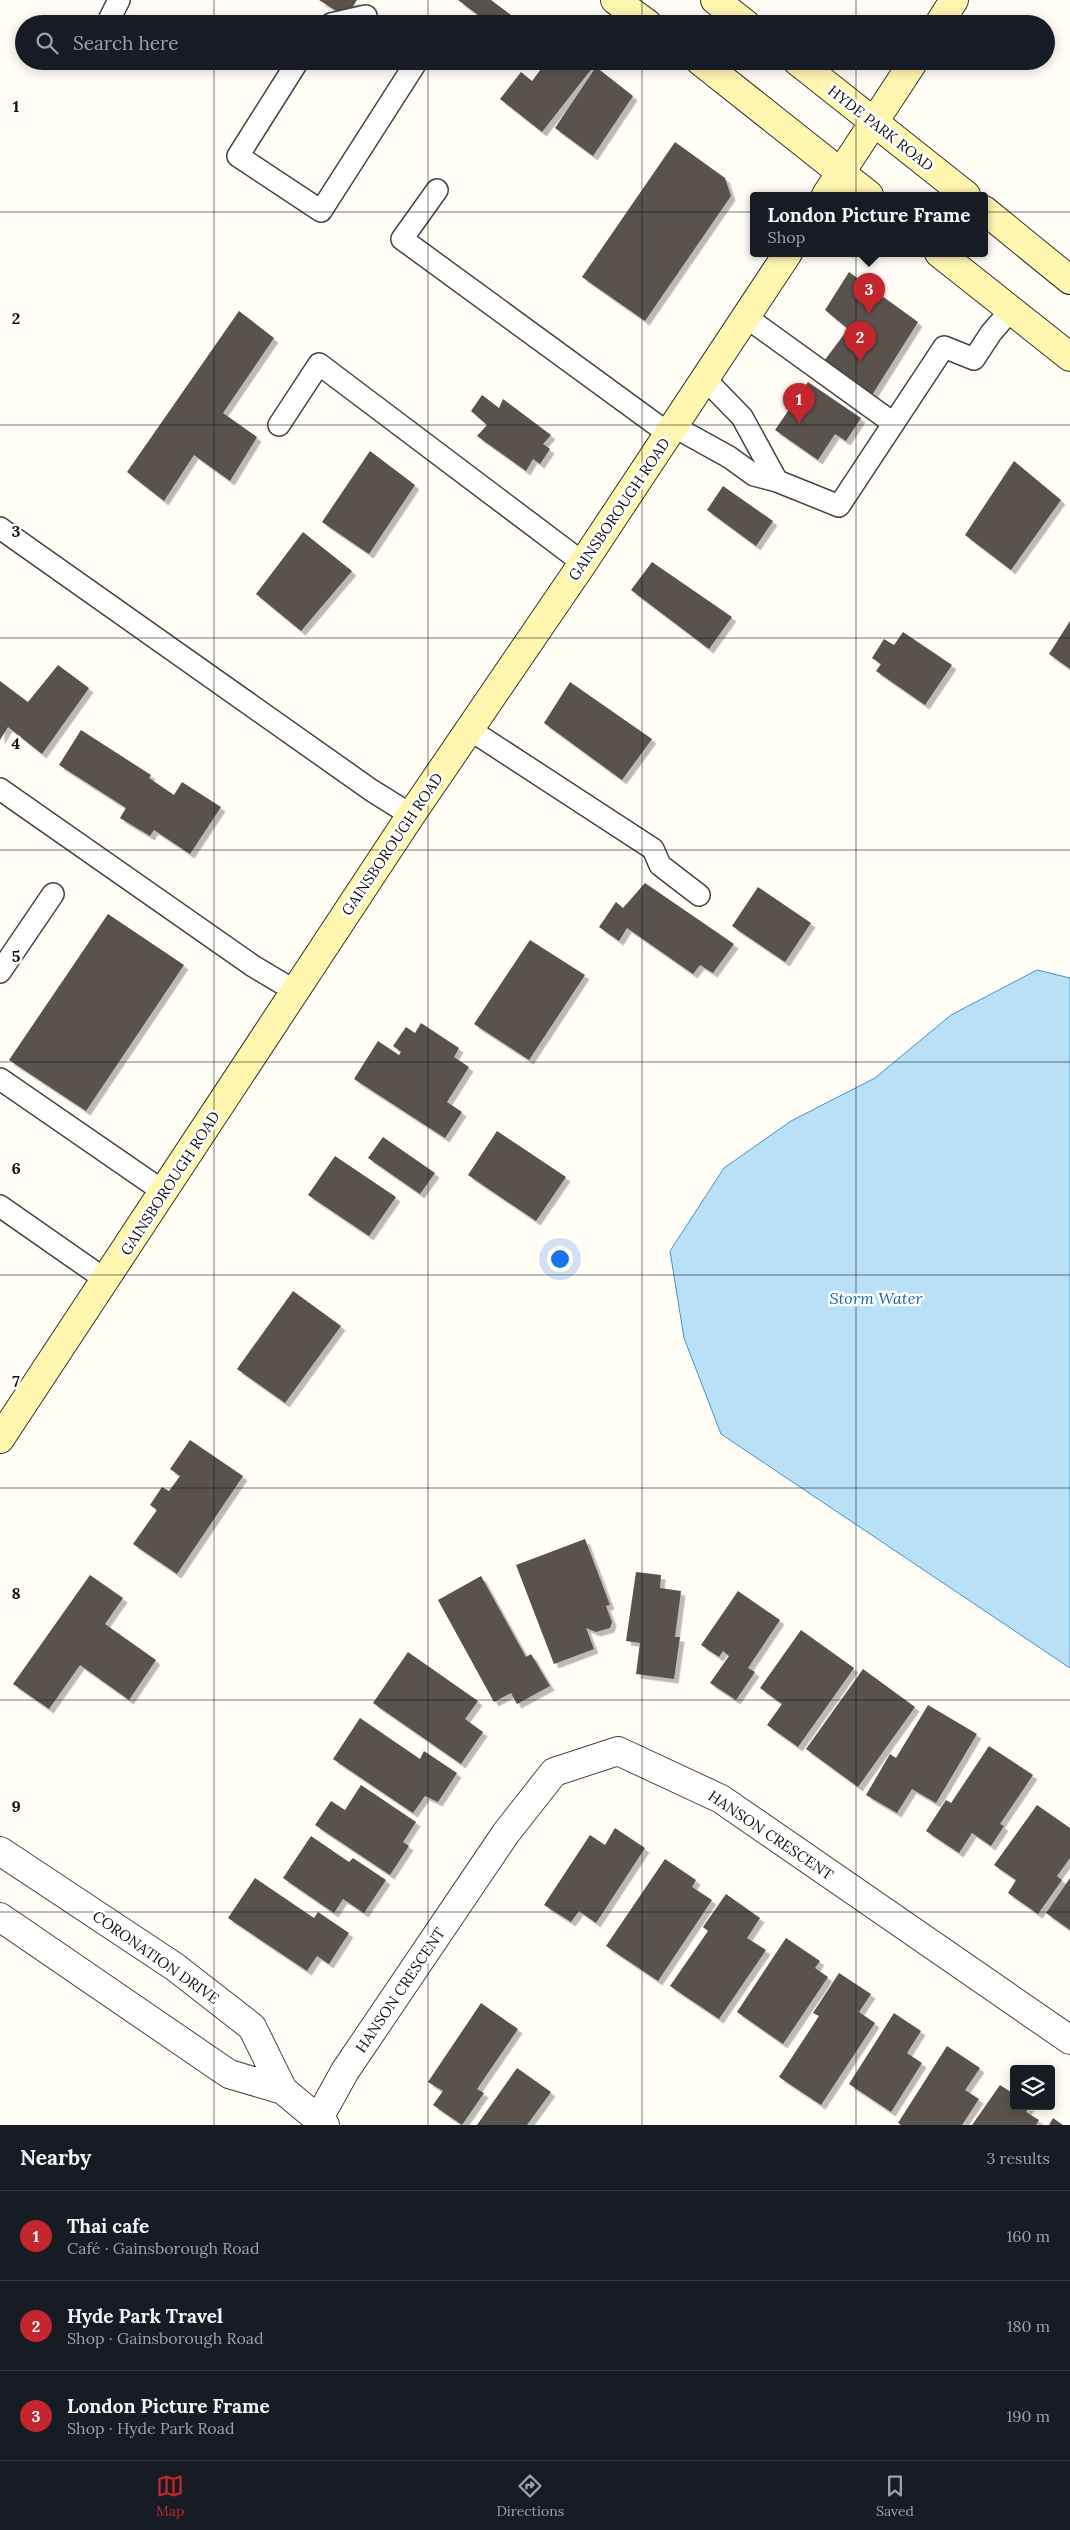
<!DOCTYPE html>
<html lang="en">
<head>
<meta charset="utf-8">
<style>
  :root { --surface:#171b24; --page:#20242c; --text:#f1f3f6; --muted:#9ea1a6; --line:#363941; --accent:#c4262e }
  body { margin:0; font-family:Lora,serif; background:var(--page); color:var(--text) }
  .controls { position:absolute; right:15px; bottom:15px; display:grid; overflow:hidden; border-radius:5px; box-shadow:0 2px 12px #0003 }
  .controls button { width:45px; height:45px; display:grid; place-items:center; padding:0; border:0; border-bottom:1px solid var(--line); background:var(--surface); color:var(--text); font:25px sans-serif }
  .you { position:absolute; left:559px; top:1258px; width:18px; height:18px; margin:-12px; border:4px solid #fff; border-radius:50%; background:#1a73e8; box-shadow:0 0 0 8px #1a73e833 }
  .badge { display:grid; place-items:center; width:32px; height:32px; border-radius:50%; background:var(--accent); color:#fff; font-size:16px; font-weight:700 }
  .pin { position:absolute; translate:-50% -41px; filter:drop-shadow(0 1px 2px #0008) }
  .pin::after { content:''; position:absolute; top:26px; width:18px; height:15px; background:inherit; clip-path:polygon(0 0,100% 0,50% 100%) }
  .popup { position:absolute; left:750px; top:192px; width:238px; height:65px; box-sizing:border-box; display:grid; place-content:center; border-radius:5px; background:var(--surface); filter:drop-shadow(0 1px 4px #0005); font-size:16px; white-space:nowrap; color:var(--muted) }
  .popup b { font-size:19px; color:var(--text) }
  .popup::after { content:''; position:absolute; left:50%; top:100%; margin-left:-10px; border:10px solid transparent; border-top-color:var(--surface) }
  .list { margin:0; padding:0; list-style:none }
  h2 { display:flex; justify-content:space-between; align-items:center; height:65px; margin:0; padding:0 20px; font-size:21px }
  h2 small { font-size:16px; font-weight:400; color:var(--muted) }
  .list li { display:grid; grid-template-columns:32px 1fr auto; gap:15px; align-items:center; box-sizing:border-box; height:90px; padding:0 20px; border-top:1px solid var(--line) }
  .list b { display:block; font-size:19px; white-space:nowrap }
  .list p { margin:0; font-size:16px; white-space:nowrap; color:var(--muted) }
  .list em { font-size:16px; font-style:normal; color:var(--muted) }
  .icon { flex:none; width:28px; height:28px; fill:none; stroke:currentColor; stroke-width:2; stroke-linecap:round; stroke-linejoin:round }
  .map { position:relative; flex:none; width:1070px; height:2125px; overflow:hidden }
  .search { position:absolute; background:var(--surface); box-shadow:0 2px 12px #0003; left:15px; right:15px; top:15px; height:55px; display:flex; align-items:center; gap:12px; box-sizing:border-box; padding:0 18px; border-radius:28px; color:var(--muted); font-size:19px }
  .sheet { height:335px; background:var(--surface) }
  nav { display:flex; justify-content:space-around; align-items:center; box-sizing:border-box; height:70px; border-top:1px solid var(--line); background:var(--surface); font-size:14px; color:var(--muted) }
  nav a { display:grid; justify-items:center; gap:2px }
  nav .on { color:var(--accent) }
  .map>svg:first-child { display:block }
  .water { fill:#b9e0f7; stroke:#3f96cf }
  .building { fill:#5a524d; filter:url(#shadow) }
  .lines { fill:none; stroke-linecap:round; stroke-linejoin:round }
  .service-casing { stroke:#444; stroke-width:24 }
  .minor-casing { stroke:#444; stroke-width:30 }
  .tertiary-casing { stroke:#444; stroke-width:30 }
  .secondary-casing { stroke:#333; stroke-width:30 }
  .service { stroke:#fff; stroke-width:21 }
  .minor { stroke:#fff; stroke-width:28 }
  .tertiary { stroke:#fff; stroke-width:28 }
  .secondary { stroke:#fff6b0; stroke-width:28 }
  .grid { fill:none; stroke:#111; stroke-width:1; stroke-opacity:0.55 }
  .labels { text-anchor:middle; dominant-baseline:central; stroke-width:5; stroke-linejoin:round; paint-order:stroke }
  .street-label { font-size:15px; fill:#111; stroke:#fff }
  .water-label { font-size:16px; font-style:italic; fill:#1768a6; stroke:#fff }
  .grid-label { font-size:16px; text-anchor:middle; font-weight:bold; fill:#111; stroke:#fff; stroke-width:5; stroke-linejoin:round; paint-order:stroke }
</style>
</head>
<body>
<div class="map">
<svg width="1070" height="2125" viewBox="0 0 1070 2125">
  <defs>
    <filter id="shadow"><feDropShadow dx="4.5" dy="4.5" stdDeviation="0" flood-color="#0004"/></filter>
  </defs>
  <rect width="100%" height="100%" fill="#fffdf5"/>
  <!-- water -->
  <path class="water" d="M1037 970 1070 978V1668L721 1434 684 1338 670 1251 724 1168 791 1121 875 1078 951 1015Z"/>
  <!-- building -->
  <path class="building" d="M319 0H357L346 17Z
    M458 0H491L515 18 511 24H490Z
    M547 61H585L593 67 542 132 500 99 521 72 532 81Z
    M596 67 633 96 593 156 555 128Z
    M675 142 725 178 731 196 645 321 582 277Z
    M849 272 918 322 872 395 824 361 848 329 825 310Z
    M239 311 274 338 223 413 257 437 230 481 194 455 164 501 127 472Z
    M808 382 861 418 846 441 835 434 818 460 775 430Z
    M482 395 499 408 503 399 551 435 543 444 550 449 540 464 533 459 526 471 477 436 487 425 471 411Z
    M370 451 415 485 369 554 322 522Z
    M1014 461 1061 500 1011 570 965 535Z
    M723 486 773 521 756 546 707 510Z
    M303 532 352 571 301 631 256 594Z
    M652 562 732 617 709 649 631 590Z
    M1070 621V669L1049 654Z
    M903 632 952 665 925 705 876 671 881 664 872 658 884 639 894 645Z
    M58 665 89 688 42 754 8 727 0 740V681L28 702Z
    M570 682 652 739 622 780 544 723Z
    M81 730 151 775 149 778 174 795 182 782 221 807 190 854 154 830 150 836 120 818 126 808 59 765Z
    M645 883 734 944 713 973 700 965 693 974 627 928 619 941 599 927 616 902 623 908Z
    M758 887 811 923 785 962 732 926Z
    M108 914 184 965 86 1111 9 1060Z
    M530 940 585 975 529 1060 474 1024Z
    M421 1023 459 1048 454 1057 469 1067 447 1102 462 1112 445 1138 354 1079 378 1041 399 1055 401 1052 393 1046 406 1027 415 1033Z
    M497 1131 566 1177 536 1221 468 1175Z
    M383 1137 435 1173 420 1194 368 1158Z
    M335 1156 396 1197 369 1236 308 1195Z
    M293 1291 341 1326 285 1403 237 1369Z
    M190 1440 243 1476 177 1574 133 1544 157 1510 150 1505 162 1487 169 1491 180 1476 170 1469Z
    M585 1539 610 1605 606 1606 612 1622 610 1628 596 1632 586 1628 594 1649 554 1664 516 1565Z
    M636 1572 661 1575 660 1588 681 1591 675 1637H680L674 1679 636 1674 640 1643 626 1641Z
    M90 1575 123 1598 105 1624 156 1660 129 1700 80 1665 49 1709 13 1684Z
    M481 1576 526 1657 531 1654 550 1686 517 1704 511 1693 494 1702 438 1600Z
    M738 1591 780 1620 748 1668 755 1672 736 1700 710 1683 729 1656 723 1651 719 1657 701 1645Z
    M801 1630 854 1668 798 1747 767 1725 782 1704 760 1688Z
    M408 1652 478 1701 465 1719 483 1732 461 1764 373 1703Z
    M863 1669 915 1707 858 1787 806 1749Z
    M928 1705 977 1734 936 1803 912 1789 897 1813 866 1795 890 1754 896 1758Z
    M360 1718 420 1759 424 1751 457 1773 438 1802 425 1796 413 1813 333 1759Z
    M989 1746 1033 1775 1000 1824 1004 1826 991 1846 972 1833 959 1853 926 1831 946 1800 951 1803Z
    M361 1785 416 1822 403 1842 409 1846 390 1875 315 1825 331 1801 345 1810Z
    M1037 1805 1070 1828V1858L1057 1876 1062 1880 1038 1914 1008 1893 1016 1880 994 1865Z
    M615 1828 645 1848 596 1923 579 1911 571 1922 544 1905 590 1835 605 1845Z
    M311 1836 349 1862 353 1858 386 1880 364 1913 343 1899 334 1913 283 1878Z
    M665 1859 696 1880 692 1887 712 1900 658 1981 606 1946Z
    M255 1878 314 1918 318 1912 349 1933 329 1964 317 1956 307 1971 228 1918Z
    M1070 1878V1930L1046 1913Z
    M726 1894 760 1918 747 1938 766 1950 719 2019 670 1986 708 1931 703 1927Z
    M786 1938 820 1961 815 1968 828 1977 783 2044 737 2012Z
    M839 1973 871 1994 859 2012 875 2023 821 2105 779 2077 819 2016 813 2013Z
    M481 2003 518 2029 477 2089 484 2093 462 2125 433 2105 443 2091 428 2082Z
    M894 2013 921 2031 907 2053 922 2063 891 2112 849 2084Z
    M947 2046 980 2068 965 2090 979 2099 962 2125H901L898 2123Z
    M517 2068 551 2092 527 2125H477Z
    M1000 2085 1014 2094V2106H1030L1026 2112 1039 2120 1036 2125H972Z
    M1053 2118 1063 2125H1049Z"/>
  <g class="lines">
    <!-- service casing -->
    <g class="service-casing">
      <path id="service" d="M107 24 119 0
        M331 24 366 16
        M298 61 238 156 321 211 417 61
        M437 190 402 239 669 434
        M746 317 893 423
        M705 379 742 417 777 481
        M279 425 319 364 583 563
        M673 426 729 457 754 475 777 481 839 506 944 347 974 359 991 333 1010 311
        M0 528 371 790 411 815
        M469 729 653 849 660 865 699 895
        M0 789 253 966 295 991
        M0 972 53 894
        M0 1079 164 1192
        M0 1206 106 1280"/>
    </g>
    <!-- minor casing -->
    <g class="minor-casing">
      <path id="minor" d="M319 2118 345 2071 506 1833 554 1772 618 1751 721 1799 1070 2040"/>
    </g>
    <!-- tertiary casing -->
    <g class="tertiary-casing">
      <path id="tertiary" d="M0 1851 175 1967 252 2027 283 2090
        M0 1917 229 2074 283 2090 325 2125"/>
    </g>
    <!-- secondary casing -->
    <g class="secondary-casing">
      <path id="secondary" d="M615 0 648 24
        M715 0 746 24
        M939 24 954 0
        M700 61 869 195
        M797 61 966 195
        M826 195 914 61
        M984 210 1070 280
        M939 253 1070 357
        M0 1439 411 815 583 563 788 253"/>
    </g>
    <!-- service -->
    <use href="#service" class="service"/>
    <!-- minor -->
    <use href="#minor" class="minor"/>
    <!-- tertiary -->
    <use href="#tertiary" class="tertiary"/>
    <!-- secondary -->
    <use href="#secondary" class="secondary"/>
  </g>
  <!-- grid -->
  <path class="grid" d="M214 0V24M428 0V24M642 0V24M856 0V24M214 61V2125M428 61V2125M642 61V2125M856 61V2125M0 212H1070M0 425H1070M0 638H1070M0 850H1070M0 1062H1070M0 1275H1070M0 1488H1070M0 1700H1070M0 1912H1070"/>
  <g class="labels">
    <!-- street labels -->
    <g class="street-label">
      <text transform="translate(881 128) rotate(38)">HYDE PARK ROAD</text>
      <text transform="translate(619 509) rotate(-56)">GAINSBOROUGH ROAD</text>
      <text transform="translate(392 844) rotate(-56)">GAINSBOROUGH ROAD</text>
      <text transform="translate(170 1183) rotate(-57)">GAINSBOROUGH ROAD</text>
      <text transform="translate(771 1835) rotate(34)">HANSON CRESCENT</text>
      <text transform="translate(156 1957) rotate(35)">CORONATION DRIVE</text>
      <text transform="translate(400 1990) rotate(-56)">HANSON CRESCENT</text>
    </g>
    <!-- water labels -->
    <g class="water-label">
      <text x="876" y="1298">Storm Water</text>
    </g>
  </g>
  <g class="grid-label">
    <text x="16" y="112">1</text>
    <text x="16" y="324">2</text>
    <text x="16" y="537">3</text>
    <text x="16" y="749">4</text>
    <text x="16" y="962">5</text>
    <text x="16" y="1174">6</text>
    <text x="16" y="1387">7</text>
    <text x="16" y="1599">8</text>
    <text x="16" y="1812">9</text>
  </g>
</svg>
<div class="controls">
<button><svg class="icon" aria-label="layers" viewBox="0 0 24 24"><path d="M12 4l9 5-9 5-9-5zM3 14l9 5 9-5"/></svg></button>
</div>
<div class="you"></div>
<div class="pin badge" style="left:799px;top:424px">1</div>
<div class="pin badge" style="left:860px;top:362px">2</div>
<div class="pin badge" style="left:869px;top:314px">3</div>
<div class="popup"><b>London Picture Frame</b>Shop</div>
<div class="search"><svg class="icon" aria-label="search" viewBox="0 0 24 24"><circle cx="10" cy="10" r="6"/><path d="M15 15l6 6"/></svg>Search here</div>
</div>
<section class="sheet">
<h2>Nearby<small>3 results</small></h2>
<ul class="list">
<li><span class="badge">1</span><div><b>Thai cafe</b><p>Café · Gainsborough Road</p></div><em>160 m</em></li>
<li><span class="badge">2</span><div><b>Hyde Park Travel</b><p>Shop · Gainsborough Road</p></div><em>180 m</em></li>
<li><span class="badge">3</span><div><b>London Picture Frame</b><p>Shop · Hyde Park Road</p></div><em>190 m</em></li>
</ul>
</section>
<nav>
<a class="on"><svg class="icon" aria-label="map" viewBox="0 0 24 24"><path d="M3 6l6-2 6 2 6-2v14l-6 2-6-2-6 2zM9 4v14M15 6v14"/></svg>Map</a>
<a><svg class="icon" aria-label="directions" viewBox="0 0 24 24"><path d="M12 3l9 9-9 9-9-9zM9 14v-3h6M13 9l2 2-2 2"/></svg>Directions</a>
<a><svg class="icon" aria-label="saved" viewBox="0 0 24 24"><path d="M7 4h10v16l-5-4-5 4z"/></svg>Saved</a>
</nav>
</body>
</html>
